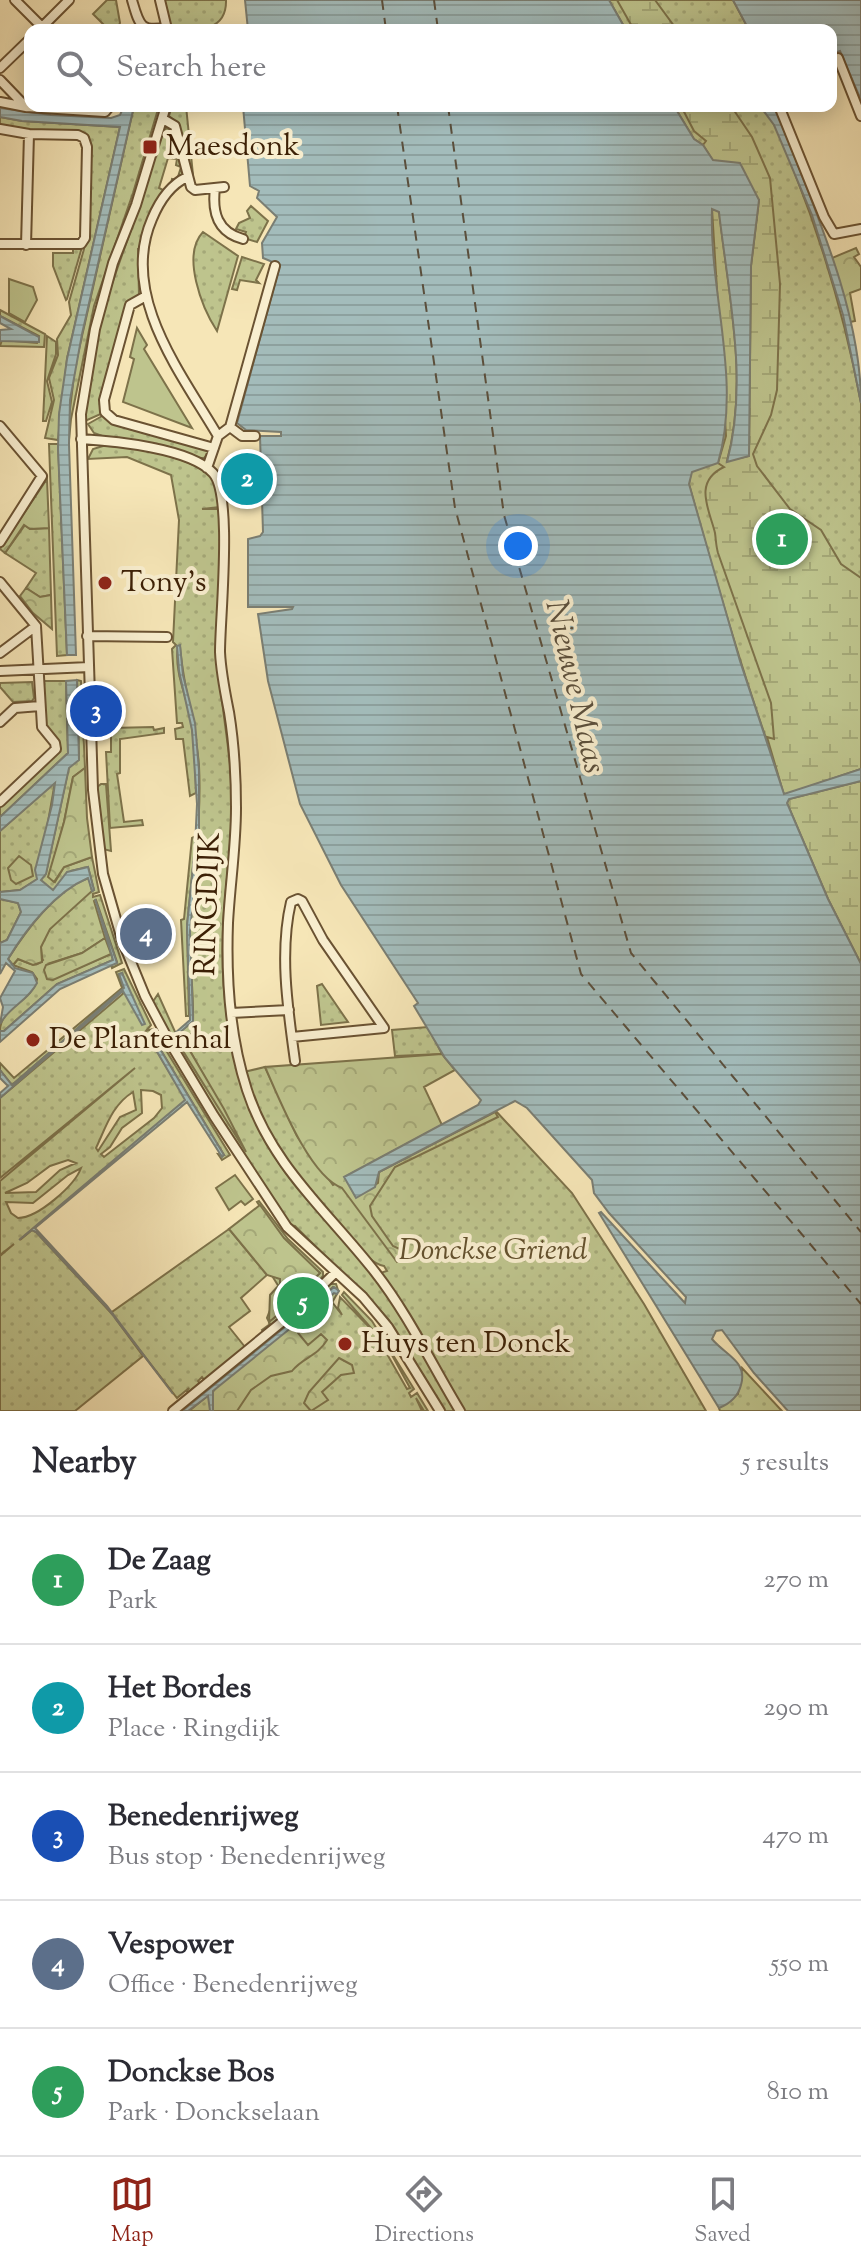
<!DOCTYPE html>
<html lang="en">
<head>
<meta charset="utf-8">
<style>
  :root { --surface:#fff; --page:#f7f7f7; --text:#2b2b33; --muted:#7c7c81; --line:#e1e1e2; --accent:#8f2418 }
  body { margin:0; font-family:"Sorts Mill Goudy",serif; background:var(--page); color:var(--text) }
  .you { position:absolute; left:518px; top:546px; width:28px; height:28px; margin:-20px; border:6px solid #fff; border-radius:50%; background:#1a73e8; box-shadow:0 0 0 12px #1a73e833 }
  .badge { display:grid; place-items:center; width:52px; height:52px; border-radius:50%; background:var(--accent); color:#fff; font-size:26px; font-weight:700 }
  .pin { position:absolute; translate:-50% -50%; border:4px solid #fff; box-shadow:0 2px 8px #0006 }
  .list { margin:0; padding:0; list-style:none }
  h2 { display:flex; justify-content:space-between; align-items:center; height:104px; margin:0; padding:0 32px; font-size:34px }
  h2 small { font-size:26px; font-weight:400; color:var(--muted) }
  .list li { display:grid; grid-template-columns:52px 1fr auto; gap:24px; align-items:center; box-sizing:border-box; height:128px; padding:0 32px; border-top:2px solid var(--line) }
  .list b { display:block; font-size:30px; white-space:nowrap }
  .list p { margin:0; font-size:26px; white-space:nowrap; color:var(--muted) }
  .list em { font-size:26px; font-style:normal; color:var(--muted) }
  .icon { flex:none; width:44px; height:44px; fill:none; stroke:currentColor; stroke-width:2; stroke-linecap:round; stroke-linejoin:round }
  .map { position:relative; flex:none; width:861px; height:1411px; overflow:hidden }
  .search { position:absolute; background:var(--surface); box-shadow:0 4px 20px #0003; left:24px; right:24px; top:24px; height:88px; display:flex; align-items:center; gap:20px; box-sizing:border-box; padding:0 28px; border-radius:16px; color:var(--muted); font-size:30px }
  .sheet { height:744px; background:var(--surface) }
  nav { display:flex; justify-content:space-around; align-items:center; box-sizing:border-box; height:112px; border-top:2px solid var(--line); background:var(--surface); font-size:22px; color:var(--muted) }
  nav a { display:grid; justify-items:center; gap:4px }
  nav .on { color:var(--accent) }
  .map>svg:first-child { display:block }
  .grass { fill:url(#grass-dots); stroke:#7d724a; stroke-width:2; fill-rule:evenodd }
  .forest { fill:url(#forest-crowns); stroke:#7d724a; stroke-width:2 }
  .wetland { fill:url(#wetland-marsh); stroke:#7d724a; stroke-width:2 }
  .garden { fill:#bec48d; stroke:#7d724a; stroke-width:2 }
  .water { fill:url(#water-rules); stroke:#7a7e73; stroke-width:2 }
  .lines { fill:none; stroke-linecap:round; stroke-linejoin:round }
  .ferry { stroke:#5b4f3c; stroke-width:2; stroke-dasharray:10 8; stroke-linecap:butt }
  .minor-casing { stroke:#6a5232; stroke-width:12 }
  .minor { stroke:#f9efd0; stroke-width:8 }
  .poi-dot { fill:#8f2418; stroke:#f9efd0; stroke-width:3 }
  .labels { text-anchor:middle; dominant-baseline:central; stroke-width:8; stroke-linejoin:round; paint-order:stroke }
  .poi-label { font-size:30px; fill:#3c2006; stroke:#f9efd0; text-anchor:start }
  .street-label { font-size:30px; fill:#3c2006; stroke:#f9efd0 }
  .park-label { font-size:30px; font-style:italic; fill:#63512e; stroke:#f9efd0 }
  .water-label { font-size:32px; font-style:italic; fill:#5b4f3c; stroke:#f9efd0 }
</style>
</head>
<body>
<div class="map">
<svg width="861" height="1411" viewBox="0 0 861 1411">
  <defs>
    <pattern id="grass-dots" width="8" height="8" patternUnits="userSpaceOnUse" patternTransform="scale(2)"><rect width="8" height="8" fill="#bec48d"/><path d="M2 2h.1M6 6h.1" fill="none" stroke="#a4a878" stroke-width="1.8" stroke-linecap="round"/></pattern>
    <pattern id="forest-crowns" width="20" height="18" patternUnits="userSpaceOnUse" patternTransform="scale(2)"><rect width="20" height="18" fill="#bec48d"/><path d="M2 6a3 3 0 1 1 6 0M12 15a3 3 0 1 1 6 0" fill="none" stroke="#a4a878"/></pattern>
    <pattern id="wetland-marsh" width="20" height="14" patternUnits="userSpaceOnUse" patternTransform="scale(2)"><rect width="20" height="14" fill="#bec48d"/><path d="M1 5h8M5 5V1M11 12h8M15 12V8" fill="none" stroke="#a4a878"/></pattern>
    <pattern id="water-rules" width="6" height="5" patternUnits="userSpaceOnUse" patternTransform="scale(2)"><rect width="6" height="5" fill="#a3bcbb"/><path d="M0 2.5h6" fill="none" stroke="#8da19f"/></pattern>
  </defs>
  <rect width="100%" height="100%" fill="#f6e6b7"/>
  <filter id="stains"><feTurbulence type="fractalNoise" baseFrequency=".0025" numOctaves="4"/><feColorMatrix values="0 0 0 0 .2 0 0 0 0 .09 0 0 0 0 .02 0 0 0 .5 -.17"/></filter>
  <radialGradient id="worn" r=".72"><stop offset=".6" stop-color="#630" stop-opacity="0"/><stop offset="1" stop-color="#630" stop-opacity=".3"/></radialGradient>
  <!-- grass -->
  <path class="grass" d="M107 0H116L120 23 117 30H109L93 14Z
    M163 0H226C227 33 195 30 171 30Z
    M609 0H733L749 30H626Z
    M134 106H159L133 193 94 306 71 419 69 440V418L75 367Z
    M172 106H186L193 175 190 176 177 123 169 116Z
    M674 106H760C777 122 785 149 794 171 824 247 846 323 861 403V964C783 812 734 648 689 484L691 472 695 470 715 271 749 456 703 145 694 139Z
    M0 117 22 121 120 127 67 359 58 440 45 438 54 400 49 378 58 355 57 339 71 315 69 302 84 249 87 138 0 125Z
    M166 128 172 130 182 173 180 178 171 184 172 179 177 180 181 167 176 165 177 159 168 158 159 188 165 191 142 249H138L139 296 134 298 103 413 85 421C84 342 119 269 143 195 150 172 155 148 166 128Z
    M251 206 268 221 257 242 244 238 246 232 236 229 239 223 250 218 247 211Z
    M203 232 238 256 217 331C202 308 181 255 203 232Z
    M82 247 67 299 66 300 53 266V253H73V249Z
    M242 257 264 264 256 280 259 283 240 280 237 290 232 289Z
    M0 310 45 334 44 347 0 346 2 340 37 343 39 336 0 316Z
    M47 336 56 342V354L47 381 52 402 46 421H43Z
    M104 415 206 448 208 453 204 458H195L105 437 94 433 88 424Z
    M49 444H58L67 655 57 656Z
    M103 446C129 445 192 457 211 477 218 484 218 497 220 507L202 509H219L222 526C220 568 216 610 218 652 219 699 230 744 232 791 233 831 227 871 224 911 218 995 229 1064 266 1140 290 1192 337 1226 371 1271 403 1315 428 1364 455 1411H442L389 1320 379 1309 295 1226 289 1225 204 1094 152 1003 158 994 176 1034 193 1022C194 992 189 961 190 931 192 875 202 822 199 766 196 725 183 687 180 646H178C174 669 185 693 190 715 195 741 195 767 196 793L190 796 183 739H176L175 729 183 727 182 723H177L172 649 176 645 173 642 179 520 171 475 127 457 88 459 93 449ZM178 1043 190 1051 194 1058 240 1141Z
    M25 525 30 529 49 528 51 595 40 597 26 588 36 573 5 553Z
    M77 680 81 681 85 768 73 777 64 822 49 877 55 882 64 867 92 857 99 892 93 894V897L100 895 122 963 112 968 111 965 117 962 96 900 94 901 105 938 82 953 50 963 76 969 111 954 113 960 57 984 4 1031H0C0 1006 32 1003 37 979L32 972 13 965 18 959C27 962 35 969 43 960 42 959 41 948 41 947 43 930 80 896 94 890L88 867 71 871 53 891 40 880 46 873 69 767 79 759Z
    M41 681H66L68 753 0 817V806L60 749 58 740 44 723Z
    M32 682 34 698 32 701 13 702 0 687V683Z
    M153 727 154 730 164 728V733L120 739V773L117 774 124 822 142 820 143 825 110 828 106 752H111V728Z
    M55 782 38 879 20 890 0 892V831Z
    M196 836 187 926 189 1016H186L181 920 184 919 192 838Z
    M0 899 18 903 21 912 7 940 0 943Z
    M124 969 151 1025 146 1031 153 1029 230 1155 222 1160 218 1154 224 1155 151 1034 148 1036 152 1043 186 1100 20 1240 32 1230 36 1232 113 1315 112 1312 229 1229 267 1275 241 1298 250 1311 229 1327 245 1347 205 1381 202 1377 198 1381 201 1385 189 1393 187 1391 189 1388 177 1398 115 1318 143 1356 75 1411H0V1256L14 1244 0 1255V1181L135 1068 0 1178V1098L125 992 128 989 122 973 119 975 124 988 12 1085 0 1070V1063L14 1078 122 988 116 972ZM141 1090 153 1091 161 1095 162 1108 154 1118 104 1157 101 1154 110 1147 122 1128 142 1113ZM133 1092 136 1110 120 1117 98 1151 96 1148C106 1127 112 1105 133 1092ZM68 1160 76 1163 60 1170 36 1192 5 1193 27 1183 50 1166ZM81 1168C75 1185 38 1218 18 1218L11 1213 6 1202 33 1203 68 1175Z
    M322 984 348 1022 321 1025 317 986Z
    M428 1027 442 1054 395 1056 392 1030Z
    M265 1067 297 1136 333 1185 494 1109 572 1193 644 1304 706 1411H463L380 1273 387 1271 384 1266C369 1263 358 1245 347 1234 325 1210 300 1185 283 1157 267 1130 255 1101 244 1072Z
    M259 1201 288 1239 323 1272V1276L317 1283 323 1278 330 1284H336L338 1290 333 1287 326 1294 342 1315 338 1308 340 1297 375 1333 407 1389 410 1388 387 1346 342 1295 344 1292 372 1321 414 1389 409 1393 411 1397 417 1393 428 1411H424L416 1398 422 1411H189L277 1339 233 1369 182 1411H177L264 1333 262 1330 270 1324 267 1318 279 1287 240 1224 313 1279 320 1273C294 1254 274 1228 257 1202Z
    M742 1368 782 1411H720L719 1408 738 1394Z"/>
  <!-- forest -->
  <path class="forest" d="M856 248 859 254 854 257 861 267V289L850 293 855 321 850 322 832 258Z
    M47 479 49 528 30 529 24 525 5 553 0 549Z
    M26 588 40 597 51 595 52 629 33 613 20 596Z
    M85 768 87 818 92 857 64 867 54 882 48 877 64 822 73 777Z
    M101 784H106L111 851 103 849 96 788Z
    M19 856 31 865 33 876 16 884 11 880 8 868Z
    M89 878 92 891 50 929 41 947 42 962 33 965 18 959 13 965 8 959C25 932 57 888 89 878Z
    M105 938 111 954 53 980 47 979 44 970 46 965 82 953Z
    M191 1034H194L196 1042 190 1051 224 1109 246 1152 178 1043Z
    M442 1054 455 1070 424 1087 442 1125 345 1177 356 1197 378 1183 379 1172 495 1112 498 1117 395 1167 370 1206 372 1216 393 1246 406 1252 407 1256 397 1262 342 1188C309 1176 279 1098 265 1067Z
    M260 1205 284 1238 320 1273 311 1282 314 1285 269 1322 270 1295 280 1284V1279L267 1275 229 1229Z
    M335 1292 337 1294 326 1313 298 1333 308 1345 321 1334 327 1340C317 1357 303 1357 292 1371L271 1376 251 1390 237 1411H213L212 1393 219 1384Z
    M339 1358 352 1365 354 1373 341 1375 322 1392 328 1400 311 1411 304 1403 309 1392Z"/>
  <!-- wetland -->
  <path class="wetland" d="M617 0H655L677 30H634Z
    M681 106H731L752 137 770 178 780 284 777 390 771 415 753 454 757 466 790 509 821 530 841 564 861 578V769L784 795 767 737 774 739 771 703 718 553C716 546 716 540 715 533 710 511 692 482 724 467L718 463 726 436 712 209 719 211C728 292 749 381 727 461L749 456 751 266 759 200 713 161 703 145 706 141 694 131Z
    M861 781V964L828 899 787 803 789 799Z"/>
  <!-- garden -->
  <path class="garden" d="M9 279 33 287 37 300 25 322 9 313Z
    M137 328 147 345 144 349 192 428 123 402 134 359 130 357Z
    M235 1175 253 1199 245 1205 241 1201 229 1210 216 1188Z"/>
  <!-- water -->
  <path class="water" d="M245 0H609L626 30H248Z
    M733 0H861V100L840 51 831 54V30H749Z
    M124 106H134L82 334 70 400 69 444 76 655H67L58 449 59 414 67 359 120 127 22 121 0 117V108L51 115 111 118 120 115Z
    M243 106H674L694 139 703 145 713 160 740 163 759 200 751 266 749 456 727 462C749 381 728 293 719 212L712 209C709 294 742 380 718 463L692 472 689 484 740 661 784 794 861 769V781L789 799 787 803 828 899 861 964V1411H788L754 1373 722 1330 716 1331 712 1339C725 1355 748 1361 741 1385 738 1397 729 1404 719 1408L599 1213 601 1212 685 1303 686 1297 609 1213 594 1193 592 1180 527 1108 515 1101 379 1172 375 1187 356 1198 344 1177 478 1105 481 1100 445 1058 414 1006 418 1003 341 885 300 804 268 681 258 614 292 609 293 607H248V539L260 536 263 532 260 436H281V432L246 430 237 423 280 265 263 258 262 243 277 217 257 198 259 191 250 186Z
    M760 106H775C809 197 861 306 861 403L843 315 812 215 774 125Z
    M0 316 39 337V342L0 341V330L11 329 0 323Z
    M180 645 183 675 195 723 199 770V848L190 931 193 1021 177 1035 175 1033 190 1020 187 926 195 847 197 804 192 730 179 671 177 646Z
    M77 680 79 760 69 768 46 874 41 880 53 890 67 872 88 867 94 890 92 891 88 878C55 892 26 929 8 959L15 968 33 973 37 983C28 1001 9 1007 0 1024L3 1007 0 998 15 971 6 963 0 974V943L7 940 21 912 18 903 0 899V892L20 890 37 879 35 870 52 805 55 783 0 831V817L68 753 66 681Z
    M95 899 117 963 60 989 0 1042V1031H4L57 984 113 960Z
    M122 973 145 1024 142 1025 123 991 0 1098V1093L8 1086 0 1078V1070L12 1085 124 988 119 974Z
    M151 1034 224 1155 222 1157 187 1102 35 1228 107 1306 173 1394 108 1309 36 1232 32 1230 19 1240 185 1100 152 1043 148 1035Z
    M334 1287 339 1291 337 1294 334 1293 213 1391V1411H210L208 1396 188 1411H182Z"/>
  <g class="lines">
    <!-- ferry -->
    <path class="ferry" d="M382 0 386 30
      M434 0 438 30
      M397 106 455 508 581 974 861 1304
      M448 106 504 515 631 953 861 1232"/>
    <!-- minor casing -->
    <g class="minor-casing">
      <path id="minor" d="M15 0 44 29
        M132 0C139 24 140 33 167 27
        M160 0 167 29
        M39 30 69 0
        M831 60 838 58 861 116
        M0 68 30 39
        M0 80 26 107
        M0 102 26 107 105 112 110 106
        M166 106 136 205 113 263 95 329 81 414 93 790 103 874 122 940 145 996 170 1043 214 1116 287 1227 363 1297 388 1327 440 1411
        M779 106 824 217 834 234 861 229
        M163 119 175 126 191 187 195 190 224 187
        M0 129 29 134 78 135 84 138 87 147 85 238 81 244H0
        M187 177C170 185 159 202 152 219 119 295 181 373 218 436L207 468
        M215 188C212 212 217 232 243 239
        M26 245 29 134
        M146 296 130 305 104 400 105 412 114 420 214 448
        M0 426 42 476 0 542
        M230 427 242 436H255
        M218 436 230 427 275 266
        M81 439C114 441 190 448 213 473 233 495 220 616 220 652 221 673 225 692 229 712 234 743 236 776 236 808 236 847 230 885 228 923 226 978 230 1038 247 1090 271 1165 328 1212 375 1272 408 1314 432 1365 460 1411
        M0 582 36 626 42 727 55 743 56 749 0 802
        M87 636 167 637
        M0 653 36 626
        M0 671 89 667
        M0 722 15 708 40 706
        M231 1013 289 1010
        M292 1037 384 1028 323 940 302 901 298 899 291 902C279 953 288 1010 295 1061
        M173 1411 299 1308 336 1272"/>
    </g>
    <!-- minor -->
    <use href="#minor" class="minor"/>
  </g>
  <!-- markers -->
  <g class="poi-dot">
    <rect x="142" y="139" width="16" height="16" rx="4"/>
    <circle cx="105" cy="583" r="8"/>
    <circle cx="33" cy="1040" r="8"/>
    <circle cx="345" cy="1344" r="8"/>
  </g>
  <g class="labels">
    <!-- poi labels -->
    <g class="poi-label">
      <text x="166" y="147">Maesdonk</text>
      <text x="121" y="583">Tony's</text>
      <text x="49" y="1040">De Plantenhal</text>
      <text x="361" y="1344">Huys ten Donck</text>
    </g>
    <!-- street labels -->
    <g class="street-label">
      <text transform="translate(209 904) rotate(-88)">RINGDIJK</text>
    </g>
    <!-- park labels -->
    <g class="park-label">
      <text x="493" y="1251">Donckse Griend</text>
    </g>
    <!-- water labels -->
    <g class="water-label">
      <text transform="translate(574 687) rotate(77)">Nieuwe Maas</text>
    </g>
  </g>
  <rect width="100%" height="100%" filter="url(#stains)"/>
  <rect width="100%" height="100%" fill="url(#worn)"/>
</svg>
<div class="you"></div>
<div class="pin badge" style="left:782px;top:539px;background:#2e9e5b">1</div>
<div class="pin badge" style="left:247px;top:479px;background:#0f9aa8">2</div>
<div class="pin badge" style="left:96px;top:711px;background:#1a4fb4">3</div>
<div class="pin badge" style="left:146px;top:934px;background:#5c6f8a">4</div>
<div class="pin badge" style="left:303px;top:1303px;background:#2e9e5b">5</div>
<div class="search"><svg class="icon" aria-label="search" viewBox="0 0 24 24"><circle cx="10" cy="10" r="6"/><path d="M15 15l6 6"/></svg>Search here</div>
</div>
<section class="sheet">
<h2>Nearby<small>5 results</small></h2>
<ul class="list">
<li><span class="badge" style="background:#2e9e5b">1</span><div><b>De Zaag</b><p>Park</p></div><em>270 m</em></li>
<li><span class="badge" style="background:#0f9aa8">2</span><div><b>Het Bordes</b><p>Place · Ringdijk</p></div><em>290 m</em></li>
<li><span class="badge" style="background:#1a4fb4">3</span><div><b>Benedenrijweg</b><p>Bus stop · Benedenrijweg</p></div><em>470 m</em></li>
<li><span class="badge" style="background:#5c6f8a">4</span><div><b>Vespower</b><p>Office · Benedenrijweg</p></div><em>550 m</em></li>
<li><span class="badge" style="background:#2e9e5b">5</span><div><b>Donckse Bos</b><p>Park · Donckselaan</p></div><em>810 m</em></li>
</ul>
</section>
<nav>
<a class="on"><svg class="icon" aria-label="map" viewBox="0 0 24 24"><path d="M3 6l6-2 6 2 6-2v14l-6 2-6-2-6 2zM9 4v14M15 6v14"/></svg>Map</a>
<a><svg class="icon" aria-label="directions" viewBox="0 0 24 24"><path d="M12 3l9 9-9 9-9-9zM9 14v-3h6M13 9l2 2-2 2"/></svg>Directions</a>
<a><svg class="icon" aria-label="saved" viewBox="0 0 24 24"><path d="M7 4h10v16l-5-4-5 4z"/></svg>Saved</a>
</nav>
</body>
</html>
